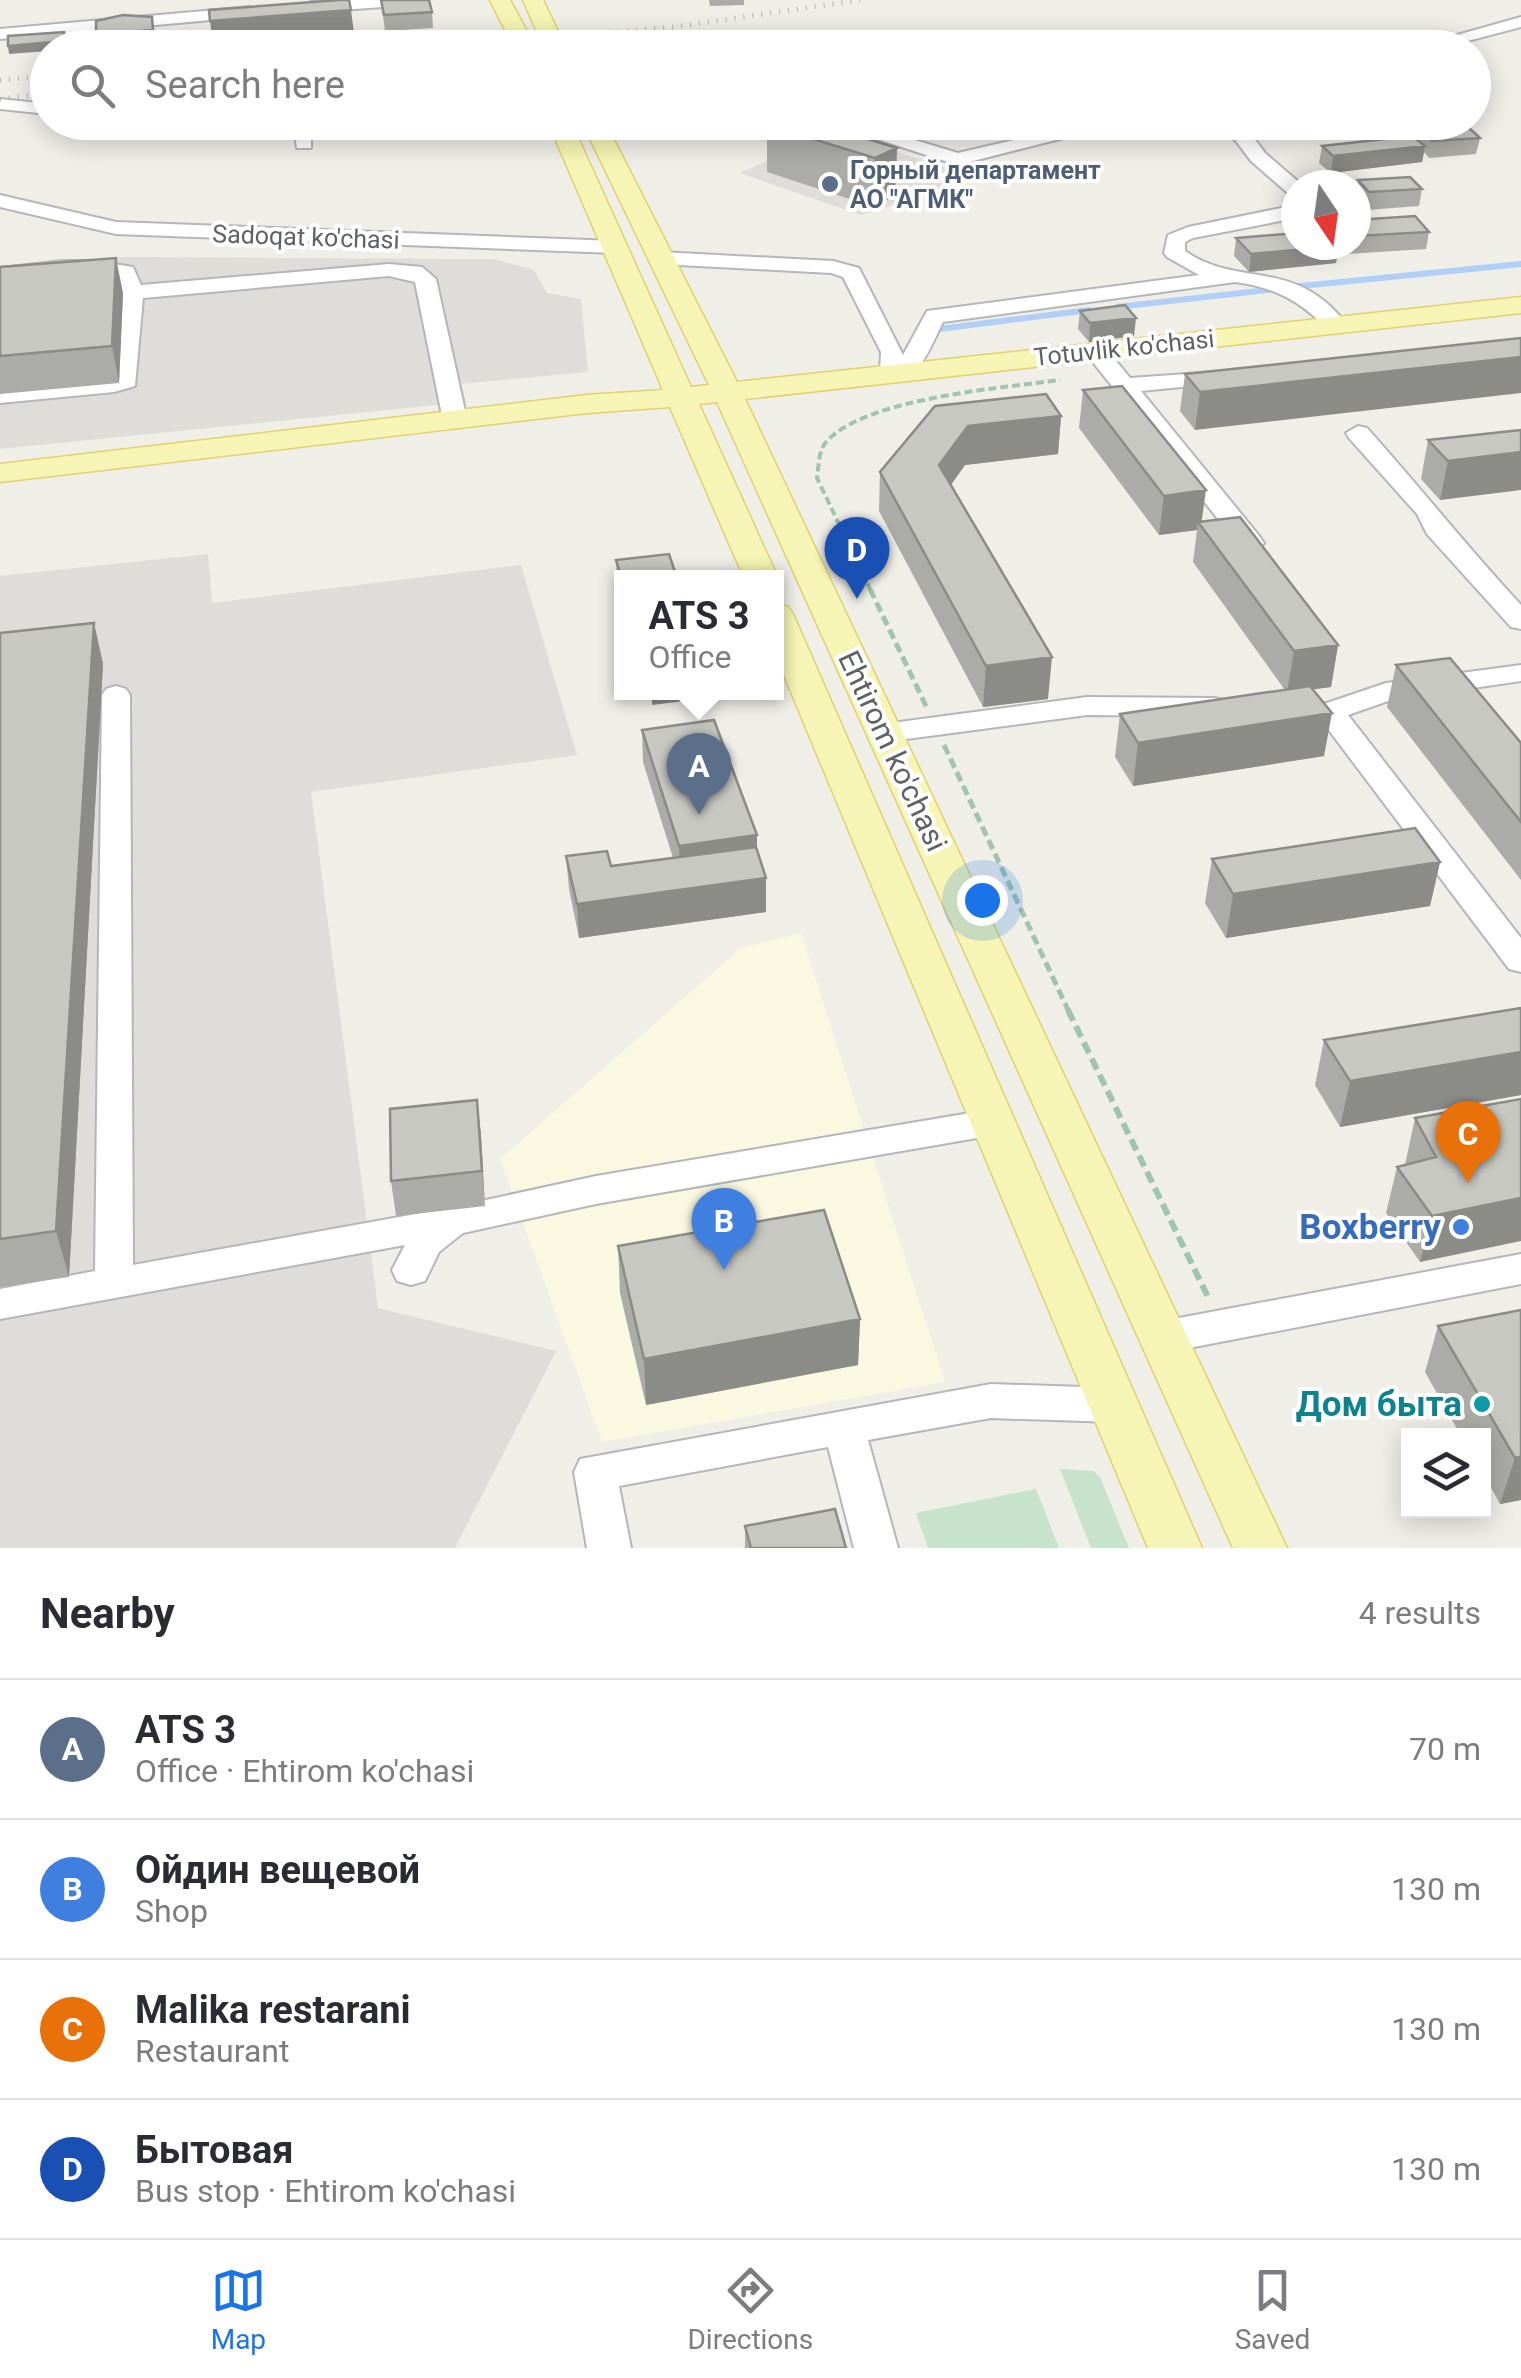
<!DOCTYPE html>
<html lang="en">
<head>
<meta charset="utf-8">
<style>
  :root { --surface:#fff; --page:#f2f2f3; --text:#2b2b33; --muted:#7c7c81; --line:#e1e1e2; --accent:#1a73e8 }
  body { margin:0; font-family:Roboto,sans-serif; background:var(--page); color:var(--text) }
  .controls { position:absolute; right:30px; bottom:30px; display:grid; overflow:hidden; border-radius:0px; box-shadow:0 5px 25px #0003 }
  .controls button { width:90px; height:90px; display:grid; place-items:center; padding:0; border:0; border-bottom:2px solid var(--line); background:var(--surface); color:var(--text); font:50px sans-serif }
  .compass { position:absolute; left:1281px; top:170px; width:90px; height:90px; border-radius:50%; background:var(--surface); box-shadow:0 5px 25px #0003; rotate:167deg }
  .you { position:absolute; left:982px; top:900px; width:35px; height:35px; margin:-25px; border:8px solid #fff; border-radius:50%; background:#1a73e8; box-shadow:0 0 0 15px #1a73e833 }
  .badge { display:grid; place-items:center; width:65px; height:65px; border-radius:50%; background:var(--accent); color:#fff; font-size:32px; font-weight:700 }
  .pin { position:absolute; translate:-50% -82px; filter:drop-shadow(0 2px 5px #0008) }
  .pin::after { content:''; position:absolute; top:52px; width:35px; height:30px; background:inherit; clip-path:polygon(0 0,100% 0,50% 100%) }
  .popup { position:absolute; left:614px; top:570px; width:170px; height:130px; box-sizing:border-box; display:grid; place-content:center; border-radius:0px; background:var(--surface); filter:drop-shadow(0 2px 8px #0005); font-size:32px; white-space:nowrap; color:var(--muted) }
  .popup b { font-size:38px; color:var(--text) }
  .popup::after { content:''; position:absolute; left:50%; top:100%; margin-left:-20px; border:20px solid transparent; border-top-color:var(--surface) }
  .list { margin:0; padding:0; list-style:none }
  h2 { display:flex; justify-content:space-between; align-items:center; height:130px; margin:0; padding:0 40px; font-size:42px }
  h2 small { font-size:32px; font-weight:400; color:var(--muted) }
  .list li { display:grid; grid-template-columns:65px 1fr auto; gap:30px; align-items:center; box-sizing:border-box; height:140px; padding:0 40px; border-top:2px solid var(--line) }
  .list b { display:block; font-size:38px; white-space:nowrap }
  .list p { margin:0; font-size:32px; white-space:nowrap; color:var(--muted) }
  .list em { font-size:32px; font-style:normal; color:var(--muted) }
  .icon { flex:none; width:55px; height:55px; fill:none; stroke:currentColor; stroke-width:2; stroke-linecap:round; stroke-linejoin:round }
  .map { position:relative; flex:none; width:1521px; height:1548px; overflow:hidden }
  .search { position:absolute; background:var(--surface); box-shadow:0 5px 25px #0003; left:30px; right:30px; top:30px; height:110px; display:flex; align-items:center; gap:25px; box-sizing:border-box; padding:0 35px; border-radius:55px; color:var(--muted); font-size:38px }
  .sheet { height:690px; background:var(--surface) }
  nav { display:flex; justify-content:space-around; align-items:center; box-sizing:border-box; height:140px; border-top:2px solid var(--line); background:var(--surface); font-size:28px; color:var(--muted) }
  nav a { display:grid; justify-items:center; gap:5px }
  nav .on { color:var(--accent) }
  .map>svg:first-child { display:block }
  .commercial { fill:#faf8e1 }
  .industrial { fill:#deddd9 }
  .green { fill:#c7e3cb }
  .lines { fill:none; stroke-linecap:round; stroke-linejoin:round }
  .stream { stroke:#b0cef6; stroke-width:6 }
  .minor-casing { stroke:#b4b6ba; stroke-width:4 }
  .major-casing { stroke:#e2d16d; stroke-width:3 }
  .path-far2 { stroke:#a0c4af; stroke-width:4; stroke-dasharray:8 4; stroke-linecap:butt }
  .path-far1 { stroke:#a0c4af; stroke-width:5; stroke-dasharray:10 5; stroke-linecap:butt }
  .path { stroke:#a0c4af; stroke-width:6; stroke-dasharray:12 6; stroke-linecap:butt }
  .minor { fill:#fff; fill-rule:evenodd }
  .major { fill:#f6f5b5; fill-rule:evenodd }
  .rail { stroke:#b4b5b5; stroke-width:5; stroke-dasharray:1 8; stroke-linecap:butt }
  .wall { fill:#abaca7 }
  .shaded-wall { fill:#8b8c88 }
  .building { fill:#c7c8c2; stroke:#8b8c88; stroke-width:2.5 }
  .service-dot { fill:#5c6f8a; stroke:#fff; stroke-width:4 }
  .shop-dot { fill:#3f7fe0; stroke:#fff; stroke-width:4 }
  .culture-dot { fill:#0f9aa8; stroke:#fff; stroke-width:4 }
  .labels { text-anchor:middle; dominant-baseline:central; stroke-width:8; stroke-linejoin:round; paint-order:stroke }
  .far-service-label { font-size:25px; font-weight:bold; fill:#4e5e75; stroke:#fff; text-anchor:start }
  .far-street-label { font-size:25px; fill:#5e6165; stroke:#fff }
  .street-label { font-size:30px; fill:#5e6165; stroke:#fff }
  .near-shop-label { font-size:35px; font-weight:bold; fill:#366cbe; stroke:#fff; text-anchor:end }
  .near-culture-label { font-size:35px; font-weight:bold; fill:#0d838f; stroke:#fff; text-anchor:end }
</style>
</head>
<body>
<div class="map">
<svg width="1521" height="1548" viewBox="0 0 1521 1548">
  <rect width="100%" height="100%" fill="#efeee7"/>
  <!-- commercial -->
  <path class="commercial" d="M801 933 945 1382 602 1442 500 1159 741 948Z"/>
  <!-- industrial -->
  <path class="industrial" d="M831 132 942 166 963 183 861 215 740 173Z
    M126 257 494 259 534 270 547 293 581 299 588 372 461 384 466 402 0 449V268Z
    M208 554 212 603 521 565 577 755 311 792 378 1308 556 1351 455 1548H0V576Z"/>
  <!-- green -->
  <path class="green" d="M1060 1469 1093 1471 1100 1477 1129 1548H1091Z
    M1036 1489 1059 1548H928L916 1513Z"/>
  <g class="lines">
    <!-- stream -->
    <path class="stream" d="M1291 287 1521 264
      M1117 307 1277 289
      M939 329 1089 310"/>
    <!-- minor casing -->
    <g class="minor-casing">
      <path id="minor" d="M340 0H420L412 5 311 12 303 7 311 2Z
        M250 7 256 8V16L0 39V29Z
        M1521 17V27L1441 48H1411Z
        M758 35 780 48H759L749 40Z
        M0 99 48 104V114L0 109Z
        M293 122H311V148H297Z
        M825 122H855L958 153 1091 122H1127L957 165Z
        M1212 122H1234L1250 133 1265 153 1302 185H1296V196L1289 194 1251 161 1236 141Z
        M0 195 116 222 616 241 626 247 616 253 116 234 0 207Z
        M1296 205V218L1193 238 1185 242V251C1239 289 1295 256 1347 325L1344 330H1328C1301 301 1274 287 1235 282L943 322C932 343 911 403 880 373L881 352 843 277 831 273 660 264 650 258 660 252 833 261 859 268 903 355 927 311 1199 275 1167 257 1164 253 1168 235 1188 227Z
        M63 261H94L133 267 141 285 389 264 422 267 436 279 467 420 455 427 443 420 415 282 389 276 143 298 135 386 114 392 0 403V389L116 377 122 292 116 276 79 273 0 280V268Z
        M1096 344 1104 346 1130 378 1230 371 1234 376 1222 383 1141 391 1260 537 1264 543 1260 549H1242L1088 356 1085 351 1088 346Z
        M1358 426 1367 428C1420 487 1467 547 1521 605V629L1511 627 1427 534 1417 514 1349 438 1346 433Z
        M1521 665V681L1391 700 1348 715 1521 938V972L1509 969 1322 721 1280 718 1276 712 1280 706 1327 703 1386 683Z
        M116 686 126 689 130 695 133 1265 449 1208 596 1176 994 1109 1007 1113 1012 1122 1007 1131 994 1135 596 1204 463 1233 439 1252 425 1281 411 1285 397 1281 392 1270 405 1245 0 1319V1289L95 1271 102 695 106 689Z
        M1087 697 1215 698 1225 701 1229 707 1225 713 1215 716 1087 715 884 742 874 739 869 733 874 727 884 724Z
        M1521 1254V1284L1163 1353 1149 1348 1143 1337 1149 1326 1163 1321Z
        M991 1384 1114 1388 1128 1393 1135 1405 1128 1417 1114 1422 991 1418 868 1440 898 1548H854L828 1447 619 1486 631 1548H587L574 1472 580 1459Z"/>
    </g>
    <!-- major casing -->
    <g class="major-casing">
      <path id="major" d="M490 0H510L536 48H514Z
        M523 0H543L566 48H544Z
        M548 122H571L691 387 709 385 582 122H605L737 382 1521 297V313L745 399 1287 1548H1233L717 402 699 404 778 578 776 580 744 578 670 407 587 413 0 482V464L587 395 663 390Z
        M776 604 788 607 793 614 1202 1548H1148L776 656Z"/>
    </g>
    <!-- path-far2 -->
    <path class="path-far2" d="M871 591 817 478C819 466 818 450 827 441 867 398 1002 388 1060 380"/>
    <!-- path-far1 -->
    <path class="path-far1" d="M870 589 927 708
      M944 745 1069 1012"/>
    <!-- path -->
    <path class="path" d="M1068 1010 1209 1299"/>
    <!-- minor -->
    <use href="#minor" class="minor"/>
    <!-- major -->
    <use href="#major" class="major"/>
    <!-- rail -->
    <path class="rail" d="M412 48 674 27 860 0
      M0 80 48 76
      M0 99 48 93"/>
  </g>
  <!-- wall -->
  <path class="wall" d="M381 0 432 12 433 28 385 31Z
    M709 0H744V5L710 6Z
    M767 125 897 148 895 196 874 207 767 172Z
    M1421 131 1480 138 1476 154 1429 158 1424 152 1422 162 1331 173 1319 163 1322 146 1419 142Z
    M1358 180 1422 189 1419 206 1367 210 1356 198Z
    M1356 220 1429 232 1426 249 1347 254 1339 246 1336 263 1249 272 1234 256 1236 238 1356 245Z
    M0 267 123 293 119 383 0 394Z
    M1080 311 1134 336 1089 342 1078 329Z
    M1521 338 1195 430 1180 411 1185 374Z
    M1083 390 1202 522 1338 645 1331 687 1313 689 1324 756 1133 786 1115 757 1120 714 1285 690 1193 562 1197 530 1159 535 1079 428Z
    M1061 416 1058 454 965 465 951 485 1048 699 983 707 879 511 880 472Z
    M1521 430 1440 500 1421 479 1428 440Z
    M616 560 622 578V606L617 591Z
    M94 623 103 664 69 1277 0 1287V633Z
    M1396 665 1521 743V880L1387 707Z
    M642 730 757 835V850L766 878V912L579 938 569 889 566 856 611 866 673 858 643 762Z
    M1212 859 1440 862 1430 906 1226 938 1205 903Z
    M1521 1008V1095L1340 1127 1315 1085 1324 1040Z
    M1521 1099 1420 1262 1386 1213 1397 1167 1405 1165 1415 1118Z
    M477 1100 485 1206 396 1216 391 1181Z
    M618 1246 860 1319 858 1365 646 1405 620 1293Z
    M1521 1310V1500L1500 1504 1484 1475V1436H1461L1425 1372 1438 1326Z
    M745 1526 846 1548H745Z"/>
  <!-- shaded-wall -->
  <path class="shaded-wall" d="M351 10 354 33 213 44 210 21Z
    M152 17 156 45 98 48 96 34Z
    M64 32 65 48H48V51L9 54 8 46Z
    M100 122H207L140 129V134L103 138Z
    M1425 146 1422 162 1331 173 1333 156Z
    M897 148 895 196 874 207 875 158Z
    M1339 246 1336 263 1249 272 1251 254Z
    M116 258 123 293 119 383 112 346Z
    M1136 318 1134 336 1089 342 1090 323Z
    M1521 357V393L1195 430 1200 392Z
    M1061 416 1058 454 965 465 937 504 939 465 968 426Z
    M1521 452V490L1440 500 1448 461Z
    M1206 490 1201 526 1198 522 1197 530 1159 535 1164 496Z
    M94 623 103 664 69 1277 56 1231Z
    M1338 645 1331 687 1287 693 1294 651Z
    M1052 657 1048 699 983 707 986 666Z
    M652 692H708V698L652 705Z
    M1332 713 1324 756 1133 786 1138 743Z
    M757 835V868L680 879 679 846Z
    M1440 862 1430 906 1226 938 1233 894Z
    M766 878V912L579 938 577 904Z
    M1521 1052V1095L1340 1127 1350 1081Z
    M477 1100 481 1135 485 1206 482 1171Z
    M1521 1198V1241L1420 1262 1432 1216Z
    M860 1319 858 1365 646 1405 644 1359Z
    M1521 1456V1500L1500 1504 1515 1458Z"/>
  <!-- building -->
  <path class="building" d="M339 0H349L351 10 210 21 209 10Z
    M381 0H429L432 12 384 15Z
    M123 15 152 17 153 30 96 34V21Z
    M64 32V41L8 46V36Z
    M772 122H813L897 148 875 158 767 125Z
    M1468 127 1480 138 1432 141 1421 131Z
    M1412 136 1425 146 1333 156 1322 146Z
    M1410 177 1422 189 1369 192 1358 180Z
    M1415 216 1429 232 1356 236V220Z
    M1296 233V245L1339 246 1251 254 1236 238Z
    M116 258 112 346 0 356V267Z
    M1125 305 1136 318 1090 323 1080 311Z
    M1521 338V357L1200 392 1185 374Z
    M1122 386 1206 490 1164 496 1083 390Z
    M1046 394 1061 416 968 426 939 465 1052 657 986 666 880 472 935 406Z
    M1521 430V452L1448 461 1428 440Z
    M1240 517 1338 645 1294 651 1198 522Z
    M669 554 677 578H622V579L616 560Z
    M94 623 56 1231 0 1239V633Z
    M1450 658 1521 743V822L1396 665Z
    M1310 686 1332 713 1138 743 1120 714Z
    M714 720 757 835 679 846 642 730Z
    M1415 828 1440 862 1233 894 1212 859Z
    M756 847 766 878 577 904 566 856 607 851 611 866Z
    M1521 1008V1052L1350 1081 1324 1040Z
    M1521 1099V1198L1432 1216 1397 1167 1436 1157 1415 1118Z
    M477 1100 482 1171 391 1181 390 1109Z
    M824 1210 860 1319 644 1359 618 1246Z
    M1521 1310V1456L1515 1458 1438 1326Z
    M835 1509 846 1548H751L745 1526Z"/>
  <!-- markers -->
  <circle class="service-dot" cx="830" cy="184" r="10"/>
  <circle class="shop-dot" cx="1461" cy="1227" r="10"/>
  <circle class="culture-dot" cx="1482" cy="1404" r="10"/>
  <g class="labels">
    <!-- far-service labels -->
    <g class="far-service-label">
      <text x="850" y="170">Горный департамент<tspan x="850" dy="29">АО "АГМК"</tspan></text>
    </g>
    <!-- far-street labels -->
    <g class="far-street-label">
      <text transform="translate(306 237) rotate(2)">Sadoqat ko'chasi</text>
      <text transform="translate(1124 348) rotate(-6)">Totuvlik ko'chasi</text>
    </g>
    <!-- street labels -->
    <g class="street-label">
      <text transform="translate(893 751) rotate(65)">Ehtirom ko'chasi</text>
    </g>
    <!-- near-shop labels -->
    <g class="near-shop-label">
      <text x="1441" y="1227">Boxberry</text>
    </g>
    <!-- near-culture labels -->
    <g class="near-culture-label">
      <text x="1462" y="1404">Дом быта</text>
    </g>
  </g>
</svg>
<div class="controls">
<button><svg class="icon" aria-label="layers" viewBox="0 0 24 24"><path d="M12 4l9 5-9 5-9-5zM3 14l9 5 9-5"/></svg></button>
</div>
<svg class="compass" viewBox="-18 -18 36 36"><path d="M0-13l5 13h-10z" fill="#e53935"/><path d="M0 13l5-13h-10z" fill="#7c7c81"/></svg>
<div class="you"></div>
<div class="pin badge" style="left:699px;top:815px;background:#5c6f8a">A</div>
<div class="popup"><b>ATS 3</b>Office</div>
<div class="pin badge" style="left:724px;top:1270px;background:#3f7fe0">B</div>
<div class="pin badge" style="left:1468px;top:1183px;background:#e8710a">C</div>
<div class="pin badge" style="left:857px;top:599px;background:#1a4fb4">D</div>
<div class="search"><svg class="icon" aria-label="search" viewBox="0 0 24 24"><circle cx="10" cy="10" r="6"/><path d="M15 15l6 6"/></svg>Search here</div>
</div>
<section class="sheet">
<h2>Nearby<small>4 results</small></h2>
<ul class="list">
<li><span class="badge" style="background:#5c6f8a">A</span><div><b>ATS 3</b><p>Office · Ehtirom ko'chasi</p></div><em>70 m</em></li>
<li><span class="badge" style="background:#3f7fe0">B</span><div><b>Ойдин вещевой</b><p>Shop</p></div><em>130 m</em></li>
<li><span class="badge" style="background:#e8710a">C</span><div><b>Malika restarani</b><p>Restaurant</p></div><em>130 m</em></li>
<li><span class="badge" style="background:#1a4fb4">D</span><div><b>Бытовая</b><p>Bus stop · Ehtirom ko'chasi</p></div><em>130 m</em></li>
</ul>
</section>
<nav>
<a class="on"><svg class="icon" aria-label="map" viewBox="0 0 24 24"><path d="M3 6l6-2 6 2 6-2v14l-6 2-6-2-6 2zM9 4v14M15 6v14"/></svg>Map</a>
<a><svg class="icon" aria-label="directions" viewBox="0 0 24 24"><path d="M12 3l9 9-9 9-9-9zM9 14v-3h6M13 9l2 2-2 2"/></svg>Directions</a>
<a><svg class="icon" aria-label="saved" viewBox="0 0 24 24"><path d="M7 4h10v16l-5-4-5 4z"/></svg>Saved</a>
</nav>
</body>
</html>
